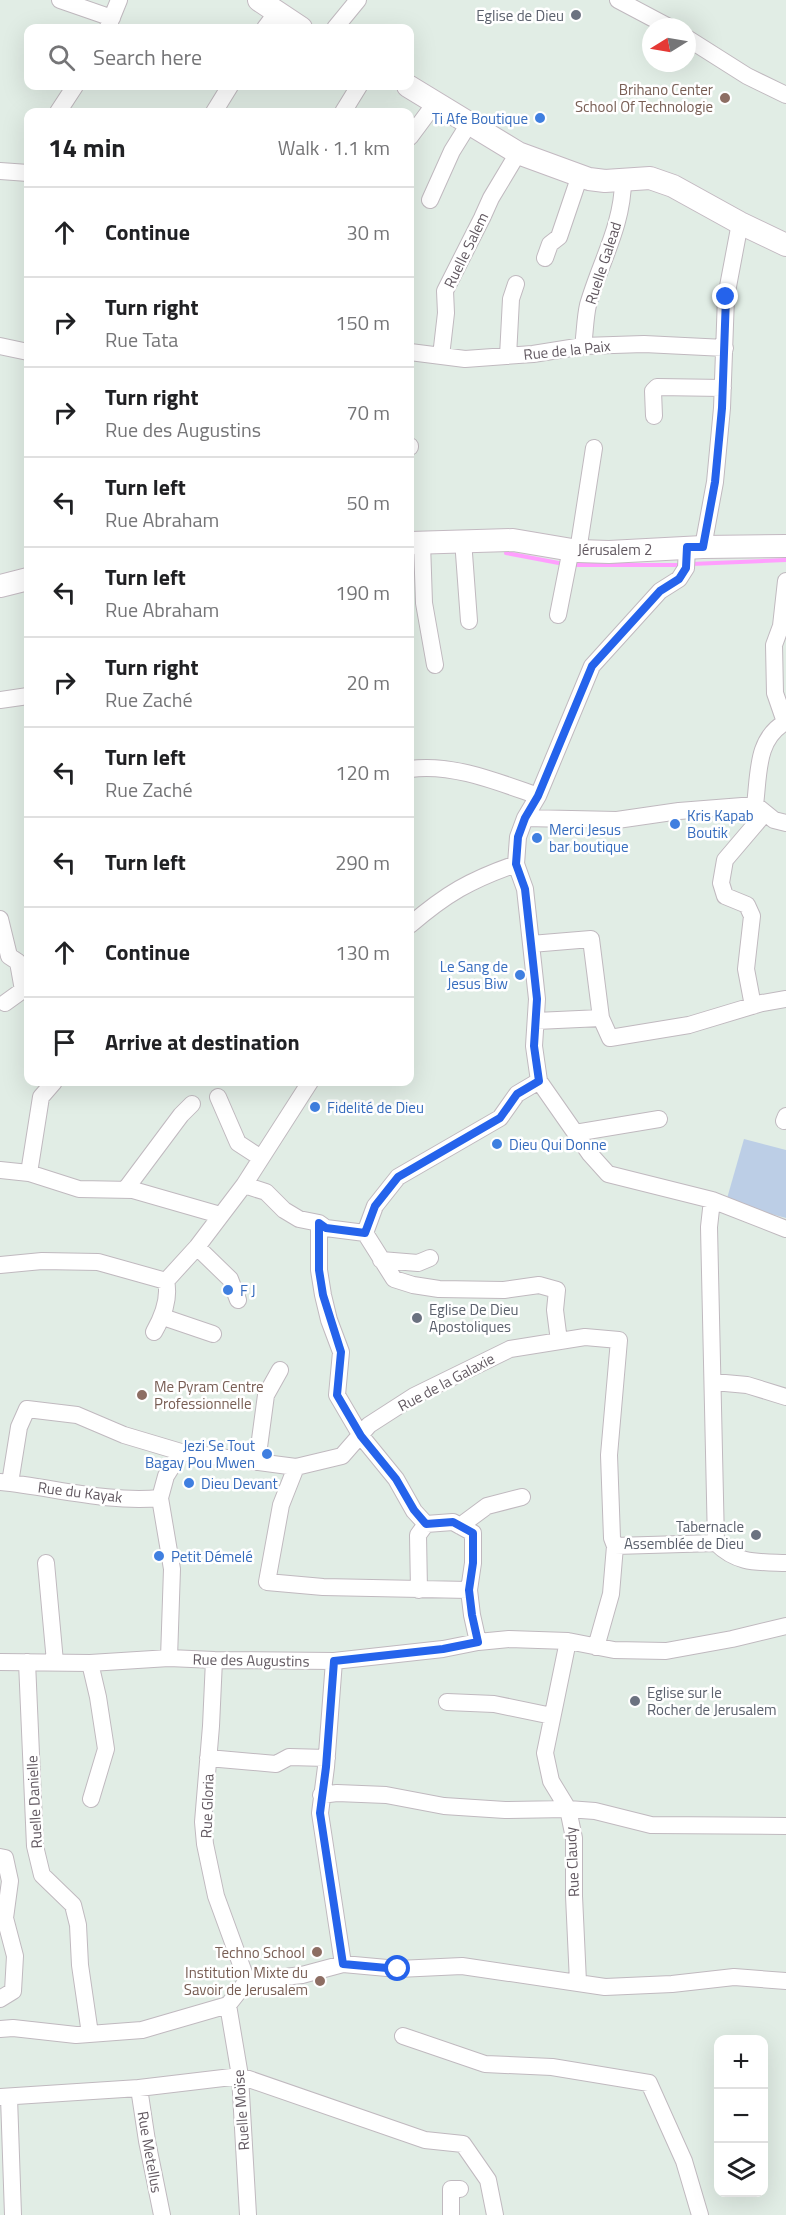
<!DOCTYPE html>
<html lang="en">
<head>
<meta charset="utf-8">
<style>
  :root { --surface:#fff; --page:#f6f6f6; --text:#202124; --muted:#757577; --line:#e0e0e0 }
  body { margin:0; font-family:"Titillium Web",sans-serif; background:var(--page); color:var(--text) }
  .controls { position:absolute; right:18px; bottom:18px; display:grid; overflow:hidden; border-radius:12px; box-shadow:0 6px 24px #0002 }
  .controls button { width:54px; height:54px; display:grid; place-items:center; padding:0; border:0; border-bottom:2px solid var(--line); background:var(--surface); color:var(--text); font:30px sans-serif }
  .compass { position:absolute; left:642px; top:18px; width:54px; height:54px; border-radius:50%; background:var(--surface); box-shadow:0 6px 24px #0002; rotate:259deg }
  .stop { position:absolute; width:18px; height:18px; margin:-14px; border:4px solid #2563eb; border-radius:50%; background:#fff }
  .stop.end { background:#2563eb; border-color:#fff; box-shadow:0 2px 6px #0008 }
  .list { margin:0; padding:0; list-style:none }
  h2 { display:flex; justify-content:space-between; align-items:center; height:78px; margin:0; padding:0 24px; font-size:26px }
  h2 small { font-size:20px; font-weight:400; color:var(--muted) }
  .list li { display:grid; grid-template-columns:39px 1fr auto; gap:18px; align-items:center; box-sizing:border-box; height:90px; padding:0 24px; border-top:2px solid var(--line) }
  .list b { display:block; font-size:22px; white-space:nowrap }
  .list p { margin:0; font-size:20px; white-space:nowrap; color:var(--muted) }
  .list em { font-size:20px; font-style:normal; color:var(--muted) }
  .icon { flex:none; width:33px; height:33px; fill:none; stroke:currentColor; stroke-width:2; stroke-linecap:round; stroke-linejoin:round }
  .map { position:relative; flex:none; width:786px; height:2215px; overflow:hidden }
  .search { position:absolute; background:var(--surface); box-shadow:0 6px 24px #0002; left:24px; top:24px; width:390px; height:66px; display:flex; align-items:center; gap:15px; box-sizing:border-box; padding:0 21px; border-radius:12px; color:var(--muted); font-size:22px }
  .panel { position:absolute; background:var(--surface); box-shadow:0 6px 24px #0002; left:24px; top:108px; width:390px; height:978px; border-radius:12px }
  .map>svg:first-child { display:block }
  .green { fill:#bccee6 }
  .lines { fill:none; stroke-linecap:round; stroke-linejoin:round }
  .stream { stroke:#ff9ffe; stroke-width:4 }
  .street-casing { stroke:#c0b9bf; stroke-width:18 }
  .secondary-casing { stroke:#c3b9c1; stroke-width:24 }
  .street { stroke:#fff; stroke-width:16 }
  .secondary { stroke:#fff; stroke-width:22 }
  .route { stroke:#2563eb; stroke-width:8 }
  .worship-dot { fill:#6b7280; stroke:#fff; stroke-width:2 }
  .education-dot { fill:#8d6e63; stroke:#fff; stroke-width:2 }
  .shop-dot { fill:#3f7fe0; stroke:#fff; stroke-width:2 }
  .labels { text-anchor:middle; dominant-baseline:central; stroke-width:5; stroke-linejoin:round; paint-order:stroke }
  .worship-label { font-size:15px; fill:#5b616d; stroke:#fff; text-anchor:end }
  .education-label { font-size:15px; fill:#785e54; stroke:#fff; text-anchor:end }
  .shop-label { font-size:15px; fill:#366cbe; stroke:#fff; text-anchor:start }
  .street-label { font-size:15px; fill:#625961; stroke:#fff }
</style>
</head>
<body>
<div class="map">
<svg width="786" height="2215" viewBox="0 0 786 2215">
  <rect width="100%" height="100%" fill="#e1ede5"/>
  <!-- green -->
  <path class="green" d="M744 1139 786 1150V1218L726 1202Z"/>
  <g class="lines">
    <!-- stream -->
    <path class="stream" d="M506 553 564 564
      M691 564 786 560
      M571 565H680"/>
    <!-- street casing -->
    <g class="street-casing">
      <path id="street" d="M60 0 112 18
        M618 0 669 27
        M108 27 119 0
        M265 28 277 12
        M335 28 358 0
        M687 38 747 76 786 95
        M58 112 75 86
        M214 112 230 86
        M343 112 359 86
        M410 137 436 102
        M0 171 28 173
        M430 200 452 151 470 122
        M545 258 550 244 559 237 580 175
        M0 346 28 352
        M583 346C585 333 585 318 588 305 600 263 623 225 623 180
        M410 352 465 359 533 354 583 346 644 344 725 348
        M441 356 446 313 445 291 482 218 491 198 518 153
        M508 356 511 299 516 284
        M654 416 653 391 657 387 723 388
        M410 447V446
        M463 540 469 621
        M422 543 424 603 435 665
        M687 547 686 568 679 579 660 591 592 666 538 796 525 818 518 837 516 864 525 889 537 999 534 1046 539 1081 590 1154 608 1174 712 1200 786 1229
        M703 547 715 482 722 408 726 297 740 223
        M578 551 594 448
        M558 615 571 549
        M0 700 28 696
        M785 722 775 693 774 645 781 626 786 581
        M410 769C452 763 498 782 538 796
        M755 805C759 774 756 738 786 722
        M758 807 774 820 786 823
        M525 818 617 820 679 811 755 805
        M0 919 9 956 18 962 23 990 5 1003
        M410 925C446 894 470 880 516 864
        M531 944 591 939 601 1018
        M753 1006 746 969 752 916 747 905 725 896 721 883 725 860 765 813
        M536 1021 601 1018 610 1038 689 1025 762 1003 786 999
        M218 1097 238 1143 261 1158
        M784 1121 786 1116
        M575 1133 659 1119
        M0 1170 29 1173 79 1189 133 1190 220 1215
        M29 1173 41 1097 54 1082
        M244 1185 266 1192 284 1210 299 1219 319 1223 326 1228 365 1233 375 1206 398 1177 500 1118 517 1094 539 1081
        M125 1190 181 1115 192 1104
        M712 1200 709 1227 716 1543
        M319 1223V1270L323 1295 329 1320 341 1352 337 1395 361 1436 396 1479 414 1511 426 1524 453 1522 473 1533V1563L469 1590 472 1615 478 1642
        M365 1233 394 1279 413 1285 439 1289 504 1290 539 1285 557 1290 555 1310 559 1341
        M197 1247 230 1279 238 1300
        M381 1260 418 1263 430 1258
        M0 1265 42 1261 98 1262 166 1281 197 1247 244 1185 310 1082
        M163 1317 213 1334
        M154 1332C163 1316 170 1299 166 1281
        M714 1382 747 1385 786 1397
        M257 1462 266 1395 280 1370
        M296 1467 281 1505 267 1582 323 1587 469 1590
        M0 1482C52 1487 107 1503 160 1498
        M10 1483 19 1427 27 1409 77 1415 124 1435 181 1452 296 1467 342 1456 369 1425 414 1396 510 1349 585 1337 619 1340 609 1455 612 1538 615 1546 611 1594 596 1647
        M460 1526 487 1506 522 1497
        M615 1546 716 1543C737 1564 757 1562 786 1563
        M46 1563 55 1662
        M419 1590 418 1535 426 1524
        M568 1641 545 1753 551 1781 568 1809 574 1838V1896L578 1982
        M169 1658 172 1569 160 1498 166 1476 181 1452
        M214 1660 211 1726 203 1822 205 1844 216 1896 247 1981
        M334 1661 326 1767 320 1813 343 1964
        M0 1662 90 1663 169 1658 214 1660 334 1661 443 1649 478 1642 509 1639 568 1641 614 1650 666 1651 732 1639 786 1626
        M27 1662 35 1846 42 1875 73 1905 78 1925 80 1965 90 2034
        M90 1663 98 1697 106 1749 91 1799
        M447 1702 494 1704 552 1716
        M208 1758 276 1764 289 1757 327 1758
        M321 1795 337 1793 386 1795 444 1806 505 1810 568 1809 595 1811 651 1825 786 1826
        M0 1857 5 1858 10 1881 5 1918 15 1956 13 1991 0 1999
        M228 2005 240 2076 248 2215
        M0 2029 13 2028 76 2035 142 2030 228 2005 247 1981 302 1975 343 1964 398 1969 462 1966 605 1987 672 1984 734 1977 786 1981
        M403 2036 485 2064 552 2067 649 2083 684 2161 700 2215
        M139 2088 147 2141 162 2215
        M0 2097 139 2088 240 2076 425 2140 463 2144 488 2180 495 2215
        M9 2097 13 2215
        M451 2215V2189H460"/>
    </g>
    <!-- secondary casing -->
    <g class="secondary-casing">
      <path id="secondary" d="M259 0 301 28
        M408 86 518 153 589 179 605 181 650 178 673 186 740 223 786 245
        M410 543 513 540 578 551 609 552 703 547 786 546
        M0 586 28 579"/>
    </g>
    <!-- street -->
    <use href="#street" class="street"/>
    <!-- secondary -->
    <use href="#secondary" class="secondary"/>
  </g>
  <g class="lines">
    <!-- route -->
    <path class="route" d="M398 1969 343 1964 320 1813 326 1767 334 1661 443 1649 478 1642 472 1615 469 1590 473 1563V1533L453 1522 426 1524 414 1510 396 1479 361 1436 337 1395 341 1352 323 1295 319 1270V1223L326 1228 365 1233 375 1206 398 1177 500 1118 517 1094 539 1081 534 1046 537 999 525 889 516 864 518 837 525 818 538 796 592 666 660 591 679 579 686 568 687 547H703L715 482 722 408 726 297"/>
  </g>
  <!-- markers -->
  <g class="worship-dot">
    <circle cx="576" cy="15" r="6"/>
    <circle cx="417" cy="1318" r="6"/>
    <circle cx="756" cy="1535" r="6"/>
    <circle cx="635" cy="1701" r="6"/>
  </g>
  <g class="education-dot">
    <circle cx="725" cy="98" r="6"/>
    <circle cx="142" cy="1395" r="6"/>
    <circle cx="317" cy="1952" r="6"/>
    <circle cx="320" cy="1981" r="6"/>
  </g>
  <g class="shop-dot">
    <circle cx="540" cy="118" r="6"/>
    <circle cx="675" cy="824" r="6"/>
    <circle cx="537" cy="838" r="6"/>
    <circle cx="520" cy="975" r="6"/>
    <circle cx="315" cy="1107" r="6"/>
    <circle cx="497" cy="1144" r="6"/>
    <circle cx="228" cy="1290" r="6"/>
    <circle cx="267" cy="1454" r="6"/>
    <circle cx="189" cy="1483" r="6"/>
    <circle cx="159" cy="1556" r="6"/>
  </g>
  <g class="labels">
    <!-- worship labels -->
    <g class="worship-label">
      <text x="564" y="15">Eglise de Dieu</text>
      <text x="429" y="1309" text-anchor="start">Eglise De Dieu<tspan x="429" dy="17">Apostoliques</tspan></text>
      <text x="744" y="1526">Tabernacle<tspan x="744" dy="17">Assemblée de Dieu</tspan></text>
      <text x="647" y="1692" text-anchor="start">Eglise sur le<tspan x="647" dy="17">Rocher de Jerusalem</tspan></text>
    </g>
    <!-- education labels -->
    <g class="education-label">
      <text x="713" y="89">Brihano Center<tspan x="713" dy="17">School Of Technologie</tspan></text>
      <text x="154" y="1386" text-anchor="start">Me Pyram Centre<tspan x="154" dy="17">Professionnelle</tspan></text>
      <text x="305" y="1952">Techno School</text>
      <text x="308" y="1972">Institution Mixte du<tspan x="308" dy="17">Savoir de Jerusalem</tspan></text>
    </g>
    <!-- shop labels -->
    <g class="shop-label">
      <text x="528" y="118" text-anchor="end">Ti Afe Boutique</text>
      <text x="687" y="815">Kris Kapab<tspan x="687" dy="17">Boutik</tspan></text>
      <text x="549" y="829">Merci Jesus<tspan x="549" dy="17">bar boutique</tspan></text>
      <text x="508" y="966" text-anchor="end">Le Sang de<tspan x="508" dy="17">Jesus Biw</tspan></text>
      <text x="327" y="1107">Fidelité de Dieu</text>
      <text x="509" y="1144">Dieu Qui Donne</text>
      <text x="240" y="1290">F J</text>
      <text x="255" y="1445" text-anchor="end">Jezi Se Tout<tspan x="255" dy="17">Bagay Pou Mwen</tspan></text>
      <text x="201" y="1483">Dieu Devant</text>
      <text x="171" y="1556">Petit Démelé</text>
    </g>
    <!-- street labels -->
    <g class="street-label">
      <text transform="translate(466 250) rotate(-64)">Ruelle Salem</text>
      <text transform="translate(603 263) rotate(-72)">Ruelle Galead</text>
      <text transform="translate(567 350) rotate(-6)">Rue de la Paix</text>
      <text x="615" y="549">Jérusalem 2</text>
      <text transform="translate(446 1382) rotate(-28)">Rue de la Galaxie</text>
      <text transform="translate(80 1492) rotate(7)">Rue du Kayak</text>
      <text transform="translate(251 1660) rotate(1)">Rue des Augustins</text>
      <text transform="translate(34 1802) rotate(-93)">Ruelle Danielle</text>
      <text transform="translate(207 1806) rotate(-88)">Rue Gloria</text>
      <text transform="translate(572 1862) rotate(-93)">Rue Claudy</text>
      <text transform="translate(241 2110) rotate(-94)">Ruelle Moïse</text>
      <text transform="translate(150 2152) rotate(80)">Rue Metellus</text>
    </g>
  </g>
</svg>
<div class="controls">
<button>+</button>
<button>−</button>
<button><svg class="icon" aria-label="layers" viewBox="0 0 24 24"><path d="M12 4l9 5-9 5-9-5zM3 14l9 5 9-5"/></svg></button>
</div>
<svg class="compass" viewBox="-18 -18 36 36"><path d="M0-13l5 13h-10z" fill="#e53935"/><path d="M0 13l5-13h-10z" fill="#757577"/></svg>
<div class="stop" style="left:398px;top:1969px"></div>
<div class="stop end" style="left:726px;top:297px"></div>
<div class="search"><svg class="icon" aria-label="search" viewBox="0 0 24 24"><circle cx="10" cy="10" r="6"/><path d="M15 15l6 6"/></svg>Search here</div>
<section class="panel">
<h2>14 min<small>Walk · 1.1 km</small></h2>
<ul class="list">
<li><svg class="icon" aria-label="ahead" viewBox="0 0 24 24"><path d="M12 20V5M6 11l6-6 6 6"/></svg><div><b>Continue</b></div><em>30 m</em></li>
<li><svg class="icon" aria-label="right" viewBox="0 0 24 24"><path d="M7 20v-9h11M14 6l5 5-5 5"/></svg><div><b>Turn right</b><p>Rue Tata</p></div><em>150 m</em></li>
<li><svg class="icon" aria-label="right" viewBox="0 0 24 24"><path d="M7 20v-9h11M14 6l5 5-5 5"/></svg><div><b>Turn right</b><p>Rue des Augustins</p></div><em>70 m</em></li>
<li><svg class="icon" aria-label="left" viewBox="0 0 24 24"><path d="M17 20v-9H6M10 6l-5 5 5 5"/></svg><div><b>Turn left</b><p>Rue Abraham</p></div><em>50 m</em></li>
<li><svg class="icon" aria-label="left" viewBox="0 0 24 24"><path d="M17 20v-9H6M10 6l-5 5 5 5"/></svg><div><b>Turn left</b><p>Rue Abraham</p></div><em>190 m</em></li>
<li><svg class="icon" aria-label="right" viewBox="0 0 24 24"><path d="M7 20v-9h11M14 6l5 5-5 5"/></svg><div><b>Turn right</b><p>Rue Zaché</p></div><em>20 m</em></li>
<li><svg class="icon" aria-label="left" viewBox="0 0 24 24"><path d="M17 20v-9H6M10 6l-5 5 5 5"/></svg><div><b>Turn left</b><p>Rue Zaché</p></div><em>120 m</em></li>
<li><svg class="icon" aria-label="left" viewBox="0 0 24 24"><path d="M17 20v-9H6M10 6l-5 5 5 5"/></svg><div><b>Turn left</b></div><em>290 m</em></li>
<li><svg class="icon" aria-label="ahead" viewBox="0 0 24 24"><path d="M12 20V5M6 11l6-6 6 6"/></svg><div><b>Continue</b></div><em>130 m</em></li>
<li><svg class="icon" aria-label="arrive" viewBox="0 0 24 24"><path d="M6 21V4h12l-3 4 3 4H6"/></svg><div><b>Arrive at destination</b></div></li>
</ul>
</section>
</div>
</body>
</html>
